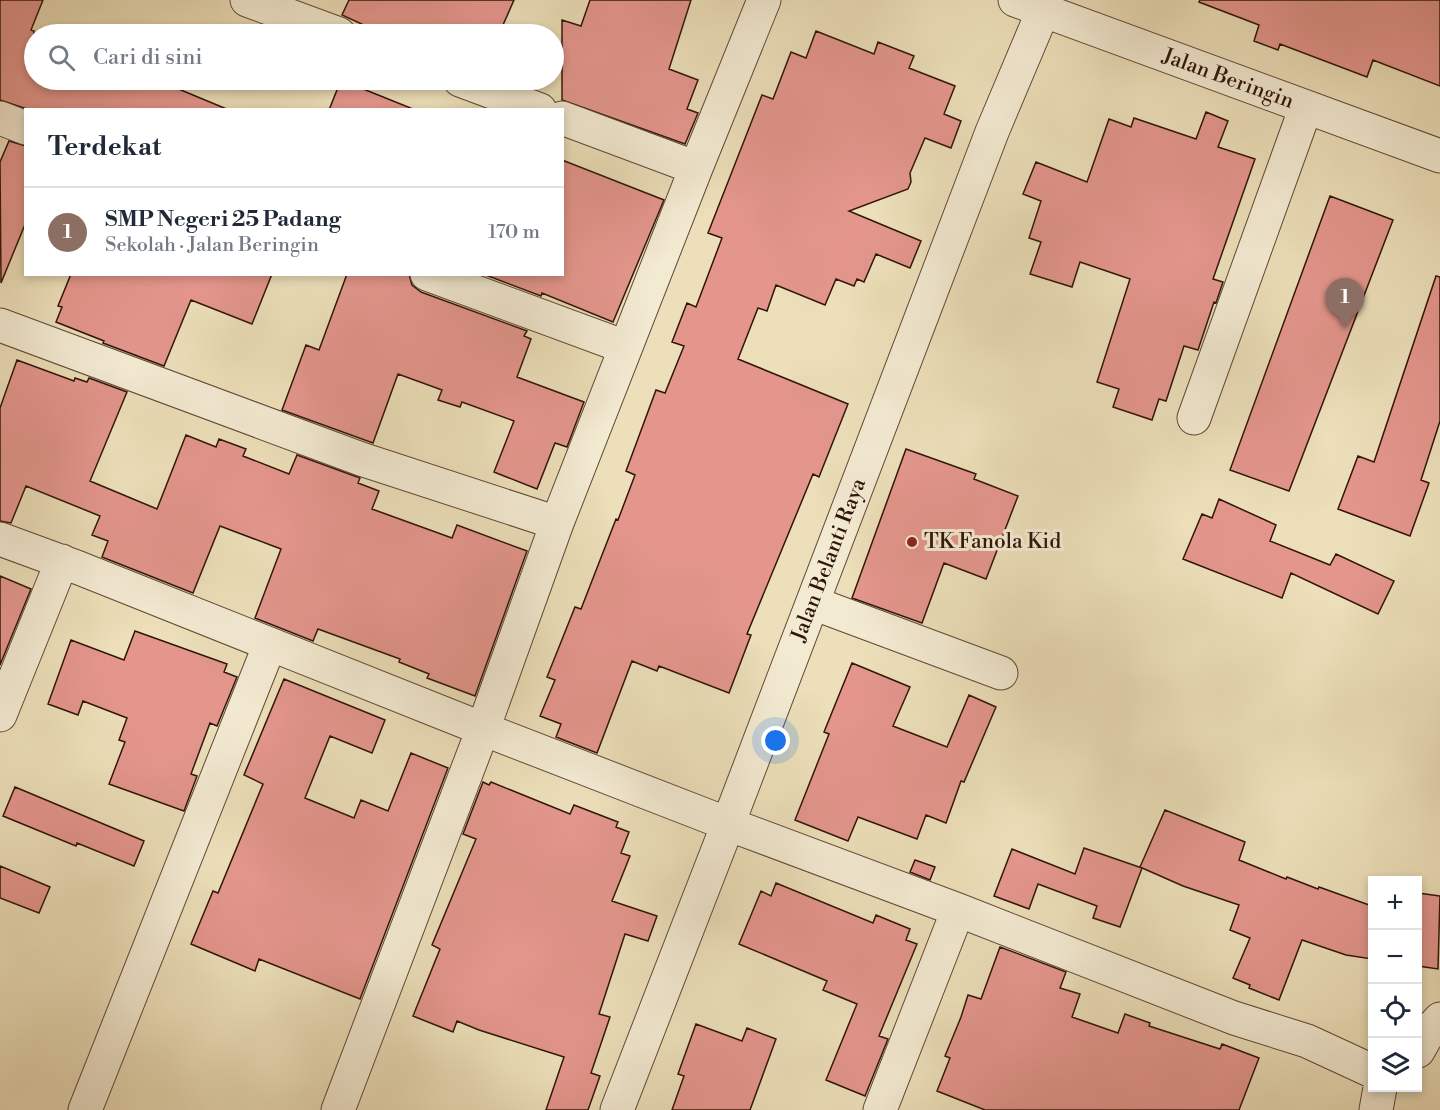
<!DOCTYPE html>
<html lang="id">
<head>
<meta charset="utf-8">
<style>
  :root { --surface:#fff; --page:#f2f2f3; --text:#1f2937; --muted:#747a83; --line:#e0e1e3; --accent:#0b8043 }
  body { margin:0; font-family:"Libre Bodoni",serif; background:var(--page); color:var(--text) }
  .controls { position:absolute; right:18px; bottom:18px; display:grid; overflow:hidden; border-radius:0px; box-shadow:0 3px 9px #0003 }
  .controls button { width:54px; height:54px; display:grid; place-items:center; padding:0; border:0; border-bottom:2px solid var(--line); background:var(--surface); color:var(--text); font:30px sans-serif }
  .you { position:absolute; left:776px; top:741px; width:21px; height:21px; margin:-15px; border:4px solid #fff; border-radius:50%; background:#1a73e8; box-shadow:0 0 0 9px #1a73e833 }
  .badge { display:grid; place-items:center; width:39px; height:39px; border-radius:50%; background:var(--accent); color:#fff; font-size:20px; font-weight:700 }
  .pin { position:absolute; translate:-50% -50px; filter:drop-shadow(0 2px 3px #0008) }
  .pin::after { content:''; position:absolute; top:32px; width:21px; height:18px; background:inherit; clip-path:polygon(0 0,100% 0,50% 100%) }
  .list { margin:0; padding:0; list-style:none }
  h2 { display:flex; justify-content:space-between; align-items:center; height:78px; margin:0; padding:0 24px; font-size:26px }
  h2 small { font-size:20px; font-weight:400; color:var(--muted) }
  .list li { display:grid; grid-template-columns:39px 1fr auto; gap:18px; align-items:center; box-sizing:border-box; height:90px; padding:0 24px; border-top:2px solid var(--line) }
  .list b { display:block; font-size:22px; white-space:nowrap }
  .list p { margin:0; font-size:20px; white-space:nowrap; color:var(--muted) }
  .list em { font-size:20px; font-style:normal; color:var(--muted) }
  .icon { flex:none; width:33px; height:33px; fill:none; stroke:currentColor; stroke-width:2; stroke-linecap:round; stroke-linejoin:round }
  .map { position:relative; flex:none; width:1440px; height:1110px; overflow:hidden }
  .search { position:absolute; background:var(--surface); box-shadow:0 3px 9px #0003; left:24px; top:24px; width:540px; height:66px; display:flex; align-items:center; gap:15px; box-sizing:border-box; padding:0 21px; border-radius:33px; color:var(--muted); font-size:22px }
  .panel { position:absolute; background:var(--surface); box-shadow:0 3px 9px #0003; left:24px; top:108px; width:540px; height:168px; border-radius:0px }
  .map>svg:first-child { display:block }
  .building { fill:#e4968d; stroke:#30150b; stroke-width:1.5 }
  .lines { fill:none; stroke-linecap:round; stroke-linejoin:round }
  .street-casing { stroke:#5f4836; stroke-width:35 }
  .street { stroke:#f3ead2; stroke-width:33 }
  .poi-dot { fill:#8f2418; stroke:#f3ead2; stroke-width:2 }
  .labels { text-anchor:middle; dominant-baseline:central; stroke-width:6; stroke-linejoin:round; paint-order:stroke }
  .street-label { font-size:21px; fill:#30150b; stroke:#f3ead2 }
  .poi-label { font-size:21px; fill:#30150b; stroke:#f3ead2; text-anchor:start }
</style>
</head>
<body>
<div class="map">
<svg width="1440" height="1110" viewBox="0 0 1440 1110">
  <rect width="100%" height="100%" fill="#ecdfb9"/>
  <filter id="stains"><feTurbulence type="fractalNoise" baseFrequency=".00333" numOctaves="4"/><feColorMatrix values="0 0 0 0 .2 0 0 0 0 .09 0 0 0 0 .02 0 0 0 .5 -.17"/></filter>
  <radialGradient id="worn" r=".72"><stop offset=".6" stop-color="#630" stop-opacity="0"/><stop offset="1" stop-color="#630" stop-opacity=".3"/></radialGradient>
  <!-- building -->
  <path class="building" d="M0 0H43L31 30 34 31V80H122L142 88 146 80H157L229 110H30L0 100Z
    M349 0H514L499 34H453L430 25 426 34H383L342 15Z
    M590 0H691L669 69 698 80 687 109 698 113 685 144 562 100V20L581 26Z
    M1200 0H1440V86L1373 60 1367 77 1280 44 1278 50 1254 41 1259 25 1199 2Z
    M816 31 874 54 878 42 914 56 909 68 955 86 944 114 961 121 951 148 925 138 910 173 911 182 908 189 849 211 921 241 910 268 876 254 864 282 857 279 854 286 836 279 825 305 776 285 767 311 758 308 738 359 848 404 819 477 813 474 747 634 751 635 729 693 659 666 657 671 632 661 597 753 556 737 561 724 540 716 555 680 547 677 575 607 581 609 616 519 618 520 635 475 626 471 656 390 665 393 684 346 672 342 687 303 696 307 722 238 708 233 762 95 773 99 791 52 806 58Z
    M341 80 413 109V110H329Z
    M1206 112 1228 121 1218 147 1255 159 1213 279 1223 282 1216 303 1214 302 1198 350 1184 346 1166 401 1159 399 1152 420 1113 407 1119 389 1097 382 1130 279 1080 262 1072 287 1030 274 1041 242 1029 238 1041 201 1023 194 1036 162 1087 182 1109 119 1131 127 1134 118 1196 139Z
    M9 141 26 146V222L1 283 0 162Z
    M562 160 664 200 613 322 542 293 541 296 483 274H562Z
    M1330 196 1393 220 1289 491 1230 470Z
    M71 274H272L252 324 191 300 164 366 103 343 104 341 56 322 62 307 58 306Z
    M347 274H409L412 285 421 292 527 331 524 336 531 339 517 377 584 402 567 447 555 443 537 489 494 472 514 421 462 402 460 407 438 400 442 390 398 374 373 443 282 410 306 345 319 350Z
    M1436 276 1440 277V421L1421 480 1429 483 1410 536 1338 509 1358 456 1374 462Z
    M17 360 74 381 75 378 87 382 89 378 127 392 90 481 157 509 186 435 216 447 219 439 246 449 243 456 289 474 297 455 360 478 358 483 379 491 372 509 452 538 457 525 527 551 475 696 427 678 429 674 399 662 400 659 318 629 313 641 255 618 281 549 220 526 193 593 102 557 108 541 92 535 100 516 26 486 11 523 0 521V408Z
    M906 449 976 474 974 479 1018 496 986 579 944 563 922 623 852 598Z
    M1219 499 1276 525 1270 541 1330 565 1336 554 1394 581 1378 614 1291 573 1282 598 1183 559 1202 514 1212 518Z
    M0 576 31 589 0 665Z
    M135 631 227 664 224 672 237 677 217 726 210 723 191 774 197 776 184 811 109 784 125 742 119 740 127 718 83 701 78 715 48 704 71 640 124 660Z
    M852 663 910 687 893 726 947 747 969 695 996 707 964 782 961 781 946 823 926 815 917 839 858 817 848 841 795 820 829 734 824 732Z
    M284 679 385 720 372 753 330 736 305 798 354 818 361 800 388 811 411 753 448 768 360 999 259 959 255 971 191 944 213 891 218 893 263 784 244 775Z
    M483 782 489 785 491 782 570 814 574 805 618 822 616 827 629 832 621 853 630 856 612 901 657 916 648 941 625 934 599 1014 610 1017 591 1073 600 1076 588 1110H546L564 1057 479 1030 457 1021 453 1032 413 1016 440 949 432 945 476 839 463 834Z
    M15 787 144 841 134 866 77 843 76 846 3 816Z
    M1165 810 1245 842 1239 860 1286 879 1287 877 1318 889 1319 887 1372 906V959L1346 955 1302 940 1279 1000 1249 988 1250 985 1233 978 1250 938 1230 930 1239 905 1183 886 1140 867Z
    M1084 848 1142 868 1120 927 1093 918 1097 906 1038 884 1029 909 994 896 1012 849 1075 874Z
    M915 860 935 867 930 880 910 872Z
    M0 866 50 887 39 913 0 898Z
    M776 883 873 923 876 915 910 929 906 940 917 944 879 1036 888 1039 865 1096 826 1080 857 1004 823 990 827 981 739 944 761 891 771 896Z
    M1418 893 1440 896 1438 969 1418 966Z
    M1000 947 1066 972 1060 988 1080 994 1072 1017 1118 1033 1125 1014 1150 1023 1149 1026 1220 1049 1222 1044 1259 1058 1239 1110H985L937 1091 950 1058 945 1056 961 1017 968 995 981 999Z
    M696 1024 742 1041 747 1028 776 1039 750 1110H672L684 1076 678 1074Z"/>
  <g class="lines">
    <!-- street casing -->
    <g class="street-casing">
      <path id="street" d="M247 0 339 34
        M1015 0 1440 156
        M460 80 540 110
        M0 118 26 128
        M562 118 696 168
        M427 274 625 347
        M0 325 361 459 557 523
        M1194 418 1306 107
        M0 539 79 568 483 729 728 824 958 910 1234 1018 1307 1041 1372 1071
        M813 603 1001 673
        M0 715 62 561
        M1418 1051 1430 1030 1440 1019
        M85 1110 270 644
        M338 1110 483 729 557 523 696 168 764 0
        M617 1110 728 824 992 132 1043 11
        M880 1110 958 910
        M1376 1110 1380 1088"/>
    </g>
    <!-- street -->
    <use href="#street" class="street"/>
  </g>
  <!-- markers -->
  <circle class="poi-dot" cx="912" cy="542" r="6"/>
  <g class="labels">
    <!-- street labels -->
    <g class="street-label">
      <text transform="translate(1228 79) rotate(20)">Jalan Beringin</text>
      <text transform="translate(829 560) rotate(-69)">Jalan Belanti Raya</text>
    </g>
    <!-- poi labels -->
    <g class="poi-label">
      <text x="924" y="542">TK Fanola Kid</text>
    </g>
  </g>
  <rect width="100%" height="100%" filter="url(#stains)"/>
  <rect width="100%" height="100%" fill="url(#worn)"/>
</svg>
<div class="controls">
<button>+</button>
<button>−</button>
<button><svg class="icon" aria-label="locate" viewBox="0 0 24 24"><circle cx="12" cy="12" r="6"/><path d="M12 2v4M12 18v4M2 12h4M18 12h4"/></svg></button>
<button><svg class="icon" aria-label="layers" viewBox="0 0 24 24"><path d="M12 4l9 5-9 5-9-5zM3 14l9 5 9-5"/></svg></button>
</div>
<div class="you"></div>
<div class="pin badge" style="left:1345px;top:328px;background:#8d6e63">1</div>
<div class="search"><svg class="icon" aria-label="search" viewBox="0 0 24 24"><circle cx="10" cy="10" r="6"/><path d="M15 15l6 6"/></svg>Cari di sini</div>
<section class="panel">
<h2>Terdekat<small></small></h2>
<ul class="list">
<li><span class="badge" style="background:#8d6e63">1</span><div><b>SMP Negeri 25 Padang</b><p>Sekolah · Jalan Beringin</p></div><em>170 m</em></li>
</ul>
</section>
</div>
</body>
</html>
